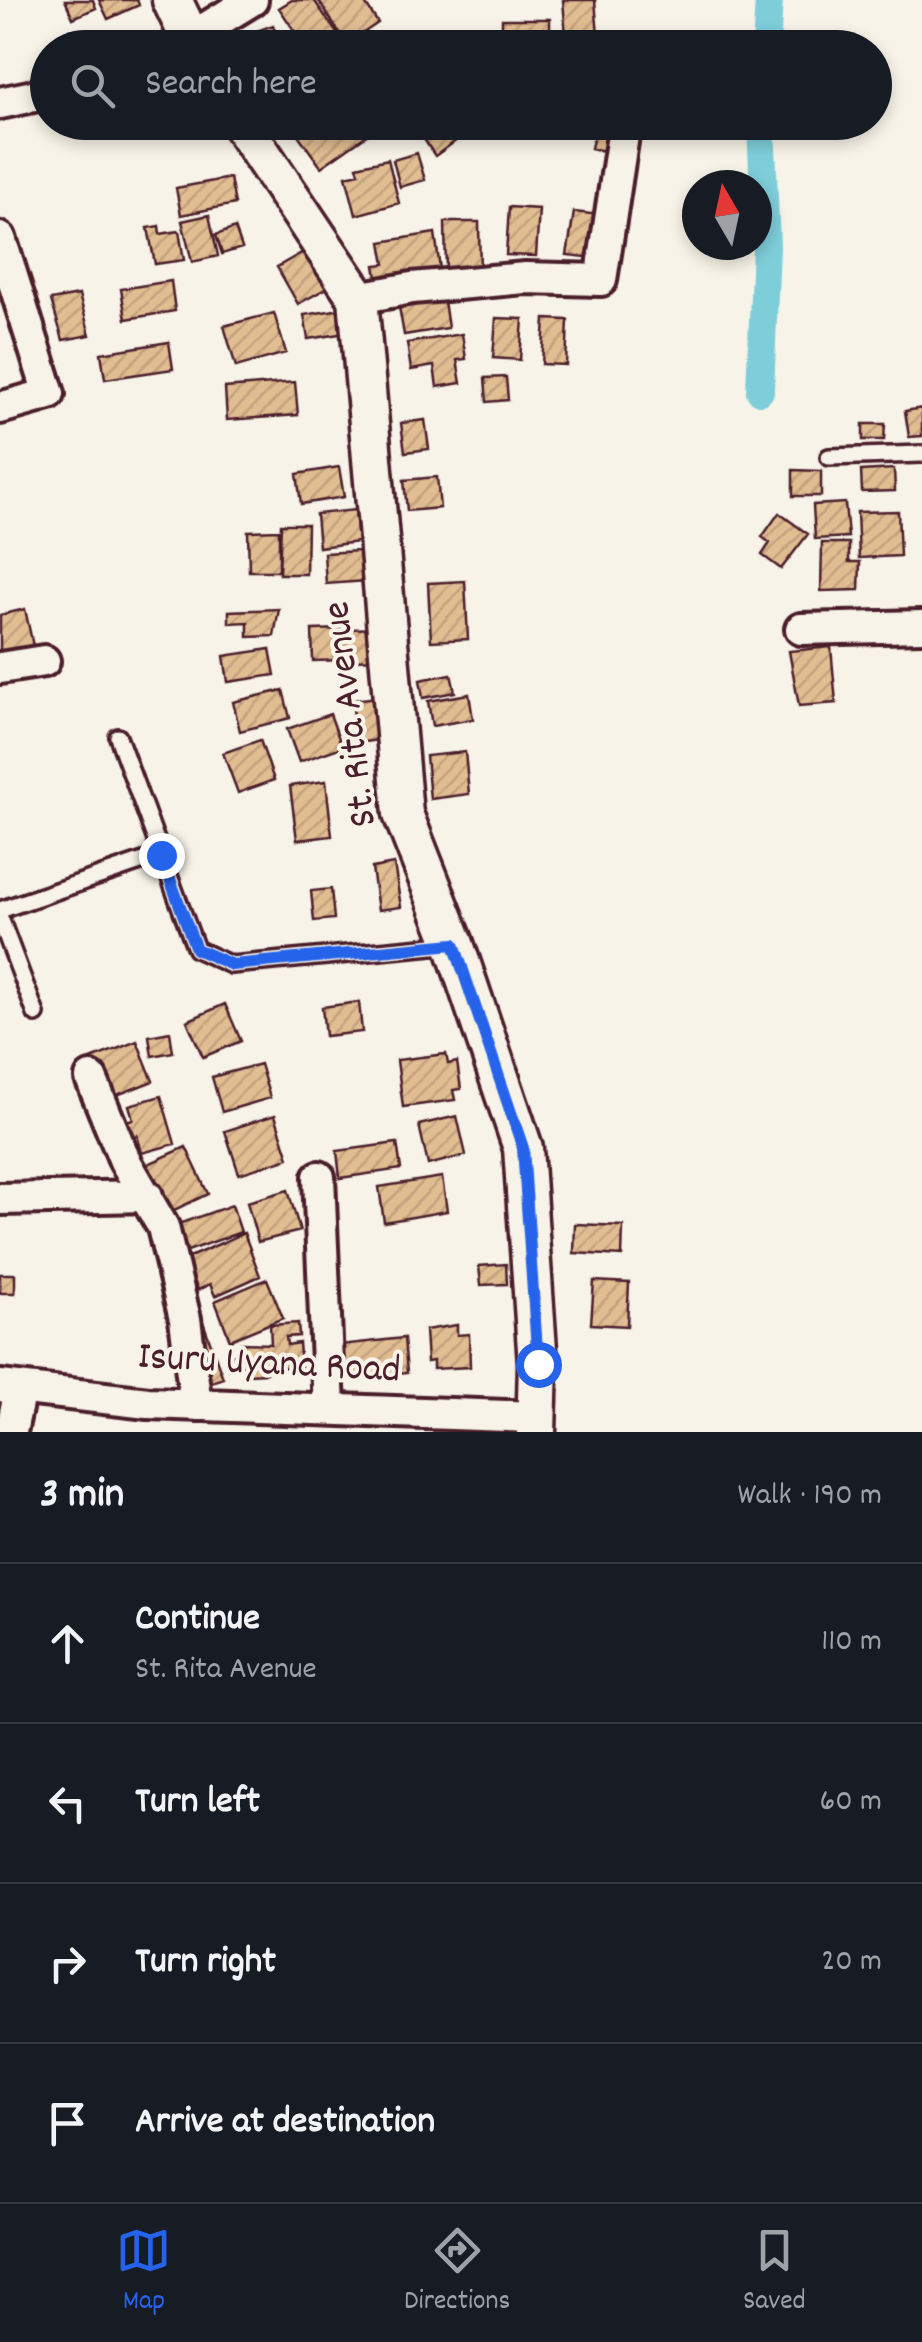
<!DOCTYPE html>
<html lang="en">
<head>
<meta charset="utf-8">
<style>
  :root { --surface:#171b24; --page:#20242c; --text:#f1f3f6; --muted:#9ea1a6; --line:#363941; --accent:#2563eb }
  body { margin:0; font-family:Dekko,sans-serif; background:var(--page); color:var(--text) }
  .compass { position:absolute; left:682px; top:170px; width:90px; height:90px; border-radius:50%; background:var(--surface); box-shadow:0 5px 15px #0003; rotate:351deg }
  .stop { position:absolute; width:30px; height:30px; margin:-22px; border:8px solid #2563eb; border-radius:50%; background:#fff }
  .stop.end { background:#2563eb; border-color:#fff; box-shadow:0 2px 10px #0008 }
  .list { margin:0; padding:0; list-style:none }
  h2 { display:flex; justify-content:space-between; align-items:center; height:130px; margin:0; padding:0 40px; font-size:42px }
  h2 small { font-size:32px; font-weight:400; color:var(--muted) }
  .list li { display:grid; grid-template-columns:65px 1fr auto; gap:30px; align-items:center; box-sizing:border-box; height:160px; padding:0 40px; border-top:2px solid var(--line) }
  .list b { display:block; font-size:38px; white-space:nowrap }
  .list p { margin:0; font-size:32px; white-space:nowrap; color:var(--muted) }
  .list em { font-size:32px; font-style:normal; color:var(--muted) }
  .icon { flex:none; width:55px; height:55px; fill:none; stroke:currentColor; stroke-width:2; stroke-linecap:round; stroke-linejoin:round }
  .map { position:relative; flex:none; width:922px; height:1432px; overflow:hidden }
  .search { position:absolute; background:var(--surface); box-shadow:0 5px 15px #0003; left:30px; right:30px; top:30px; height:110px; display:flex; align-items:center; gap:25px; box-sizing:border-box; padding:0 35px; border-radius:55px; color:var(--muted); font-size:38px }
  .sheet { height:770px; background:var(--surface) }
  nav { display:flex; justify-content:space-around; align-items:center; box-sizing:border-box; height:140px; border-top:2px solid var(--line); background:var(--surface); font-size:28px; color:var(--muted) }
  nav a { display:grid; justify-items:center; gap:5px }
  nav .on { color:var(--accent) }
  .map>svg:first-child { display:block }
  .lines { fill:none; stroke-linecap:round; stroke-linejoin:round }
  .canal { stroke:#7eceda; stroke-width:28 }
  .building { fill:url(#building-hatch); stroke:#4a1f2b; stroke-width:2.5 }
  .service-casing { stroke:#4a1f2b; stroke-width:22 }
  .minor-casing { stroke:#4a1f2b; stroke-width:38 }
  .tertiary-casing { stroke:#4a1f2b; stroke-width:45 }
  .service { stroke:#f7f3e8; stroke-width:15 }
  .minor { stroke:#f7f3e8; stroke-width:30 }
  .tertiary { stroke:#f7f3e8; stroke-width:38 }
  .route { stroke:#2563eb; stroke-width:12 }
  .labels { text-anchor:middle; dominant-baseline:central; stroke-width:8; stroke-linejoin:round; paint-order:stroke }
  .street-label { font-size:40px; fill:#4a1f2b; stroke:#f7f3e8 }
</style>
</head>
<body>
<div class="map">
<svg width="922" height="1432" viewBox="0 0 922 1432">
  <defs>
    <pattern id="building-hatch" width="6" height="6" patternUnits="userSpaceOnUse" patternTransform="scale(2.5)"><rect width="6" height="6" fill="#e1bd92"/><path d="M-1 1l2-2M0 6l6-6M5 7l2-2" fill="none" stroke="#c3a27e"/></pattern>
  </defs>
  <rect width="100%" height="100%" fill="#f7f3e8"/>
  <filter id="ink" filterUnits="userSpaceOnUse"><feTurbulence type="fractalNoise" baseFrequency=".01" numOctaves="2"/><feDisplacementMap in="SourceGraphic" scale="20" xChannelSelector="R" yChannelSelector="G"/><feConvolveMatrix kernelMatrix="1 2 1 2 8 2 1 2 1" color-interpolation-filters="sRGB"/></filter>
  <g filter="url(#ink)">
    <g class="lines">
      <!-- canal -->
      <path class="canal" d="M766 48 769 0
        M760 391 766 247 761 122"/>
    </g>
    <!-- building -->
    <path class="building" d="M65 0H93L96 8 73 18Z
      M99 0H137L139 5 108 19Z
      M292 0H314L343 42 335 48H306L279 8Z
      M318 0H363L378 23 347 44Z
      M563 0H595L599 48H567Z
      M502 19H550V48H502Z
      M273 25 281 48H232L230 41Z
      M605 32 637 34 636 48H605Z
      M318 122H369L374 130 321 167 299 136Z
      M429 122H449L460 138 435 156 418 130Z
      M597 122H619L612 153 591 148Z
      M417 153 425 180 400 187 393 160Z
      M388 159 399 203 356 215 346 176 359 173 357 166Z
      M230 178 235 204 181 215 176 188Z
      M509 207 539 209 536 256 506 255Z
      M574 212 601 215 595 258 567 255Z
      M209 215 218 256 192 262 182 221Z
      M445 222H479L480 274H446Z
      M159 226 160 234 179 231 184 260 155 264 148 228Z
      M235 228 242 248 222 254 216 235Z
      M435 233 440 269 377 277 375 265 385 264 381 242Z
      M312 247 334 284 298 304 277 267Z
      M171 281 175 311 126 319 121 289Z
      M443 294 448 328 404 335 398 301Z
      M79 295 90 335 63 340 51 300Z
      M348 308 352 332 308 339 304 315Z
      M274 313 286 353 236 367 224 326Z
      M496 318 523 319 520 360 493 358Z
      M545 319 568 320 566 365 542 364Z
      M462 334 466 359 457 360 461 383 437 387 434 366 411 370 407 343Z
      M169 342 173 369 105 379 101 353Z
      M506 377 508 400 487 402 485 378Z
      M295 382 298 415 227 420 225 388Z
      M922 408V436L909 437 905 411Z
      M425 420 429 449 405 452 401 423Z
      M863 424H885L884 440H863Z
      M339 467 344 497 301 504 297 474Z
      M894 469 895 491 862 492 861 471Z
      M793 470 821 471V496H793Z
      M437 477 440 508 407 511 404 480Z
      M845 503 848 537 815 539 813 505Z
      M355 510 358 542 319 547 316 514Z
      M898 511 900 556 859 558 857 512Z
      M779 513 808 534 781 569 762 555 770 543 762 537Z
      M281 524H307L306 574H279Z
      M279 530V571H249L248 531Z
      M822 543H849V562H860L859 590 821 591Z
      M378 550 380 580 326 584 324 553Z
      M465 581 468 639 431 641 428 583Z
      M25 609 33 646 0 653V615Z
      M279 609 274 636 248 637V622L229 623V611Z
      M383 628 384 659 313 661 312 630Z
      M831 647 836 703 799 706 789 651Z
      M270 649 275 675 228 682 224 656Z
      M451 674 455 692 423 698 420 680Z
      M283 690 290 718 240 731 233 702Z
      M469 694 473 719 432 726 428 701Z
      M379 697 385 739 357 743 352 700Z
      M330 714 342 747 299 762 287 729Z
      M260 740 274 780 238 793 223 753Z
      M465 752 469 794 430 799 426 756Z
      M326 781 332 836 297 840 290 786Z
      M394 864 401 907 378 910 372 868Z
      M331 889 334 919 314 921 311 891Z
      M359 1002 362 1032 325 1036 322 1007Z
      M225 1004 241 1041 203 1057 187 1021Z
      M170 1032 173 1052 152 1056 149 1036Z
      M137 1041 153 1081 107 1099 91 1059Z
      M446 1054 448 1064 457 1062 461 1089 453 1090 455 1100 403 1107 397 1060Z
      M260 1064 270 1098 222 1112 212 1077Z
      M161 1096 175 1144 142 1153 137 1135 121 1140 116 1124 133 1119 129 1105Z
      M275 1115 289 1158 239 1174 225 1131Z
      M457 1116 466 1155 428 1165 419 1125Z
      M397 1143 401 1169 340 1178 337 1151Z
      M186 1147 208 1194 168 1213 136 1181 151 1174 146 1165Z
      M442 1177 447 1211 384 1222 379 1187Z
      M288 1190 300 1231 258 1242 247 1202Z
      M232 1205 241 1232 179 1254 223 1378 201 1386 147 1235Z
      M575 1224 623 1226 622 1256 574 1253Z
      M244 1233 260 1276 215 1296 210 1284 198 1290 185 1259Z
      M506 1264 507 1284 481 1285 479 1266Z
      M0 1274H15V1293H0Z
      M267 1279 283 1318 230 1340 215 1301Z
      M594 1281 629 1283 627 1326 591 1324Z
      M298 1323 299 1336 286 1337 287 1345 299 1343 301 1368 266 1367V1373L250 1374 249 1365 229 1367 227 1355 242 1353 241 1343 271 1344 270 1325Z
      M457 1325V1335L469 1334 470 1367 433 1369V1361L427 1362 425 1330Z
      M404 1338 407 1373 344 1380 340 1345Z"/>
    <g class="lines">
      <!-- service casing -->
      <g class="service-casing">
        <path id="service" d="M829 457 922 454
          M118 737 196 949 231 965 454 944
          M0 910 161 855
          M0 918 36 1014"/>
      </g>
      <!-- minor casing -->
      <g class="minor-casing">
        <path id="minor" d="M190 38 252 0
          M0 103 48 93
          M0 238 49 394 0 408
          M358 298 412 288 525 278 601 280 625 122
          M801 629 922 626
          M0 668 44 661
          M91 1078 125 1161 163 1227 185 1319 196 1405
          M319 1177 329 1409
          M0 1199 147 1196
          M0 1386 148 1403 535 1417
          M11 1432 20 1389"/>
      </g>
      <!-- tertiary casing -->
      <g class="tertiary-casing">
        <path id="tertiary" d="M172 0 195 48
          M240 122 358 298 403 814 454 944 523 1148 538 1364 536 1432"/>
      </g>
      <!-- service -->
      <use href="#service" class="service"/>
      <!-- minor -->
      <use href="#minor" class="minor"/>
      <!-- tertiary -->
      <use href="#tertiary" class="tertiary"/>
    </g>
  </g>
  <g class="lines" filter="url(#ink)">
    <!-- route -->
    <path class="route" d="M161 855 196 949 232 965 454 944 523 1148 538 1364"/>
  </g>
  <g class="labels">
    <!-- street labels -->
    <g class="street-label">
      <text transform="translate(353 714) rotate(-97)">St. Rita Avenue</text>
      <text transform="translate(269 1366) rotate(3)">Isuru Uyana Road</text>
    </g>
  </g>
</svg>
<svg class="compass" viewBox="-18 -18 36 36"><path d="M0-13l5 13h-10z" fill="#e53935"/><path d="M0 13l5-13h-10z" fill="#9ea1a6"/></svg>
<div class="stop" style="left:538px;top:1364px"></div>
<div class="stop end" style="left:161px;top:855px"></div>
<div class="search"><svg class="icon" aria-label="search" viewBox="0 0 24 24"><circle cx="10" cy="10" r="6"/><path d="M15 15l6 6"/></svg>Search here</div>
</div>
<section class="sheet">
<h2>3 min<small>Walk · 190 m</small></h2>
<ul class="list">
<li><svg class="icon" aria-label="ahead" viewBox="0 0 24 24"><path d="M12 20V5M6 11l6-6 6 6"/></svg><div><b>Continue</b><p>St. Rita Avenue</p></div><em>110 m</em></li>
<li><svg class="icon" aria-label="left" viewBox="0 0 24 24"><path d="M17 20v-9H6M10 6l-5 5 5 5"/></svg><div><b>Turn left</b></div><em>60 m</em></li>
<li><svg class="icon" aria-label="right" viewBox="0 0 24 24"><path d="M7 20v-9h11M14 6l5 5-5 5"/></svg><div><b>Turn right</b></div><em>20 m</em></li>
<li><svg class="icon" aria-label="arrive" viewBox="0 0 24 24"><path d="M6 21V4h12l-3 4 3 4H6"/></svg><div><b>Arrive at destination</b></div></li>
</ul>
</section>
<nav>
<a class="on"><svg class="icon" aria-label="map" viewBox="0 0 24 24"><path d="M3 6l6-2 6 2 6-2v14l-6 2-6-2-6 2zM9 4v14M15 6v14"/></svg>Map</a>
<a><svg class="icon" aria-label="directions" viewBox="0 0 24 24"><path d="M12 3l9 9-9 9-9-9zM9 14v-3h6M13 9l2 2-2 2"/></svg>Directions</a>
<a><svg class="icon" aria-label="saved" viewBox="0 0 24 24"><path d="M7 4h10v16l-5-4-5 4z"/></svg>Saved</a>
</nav>
</body>
</html>
